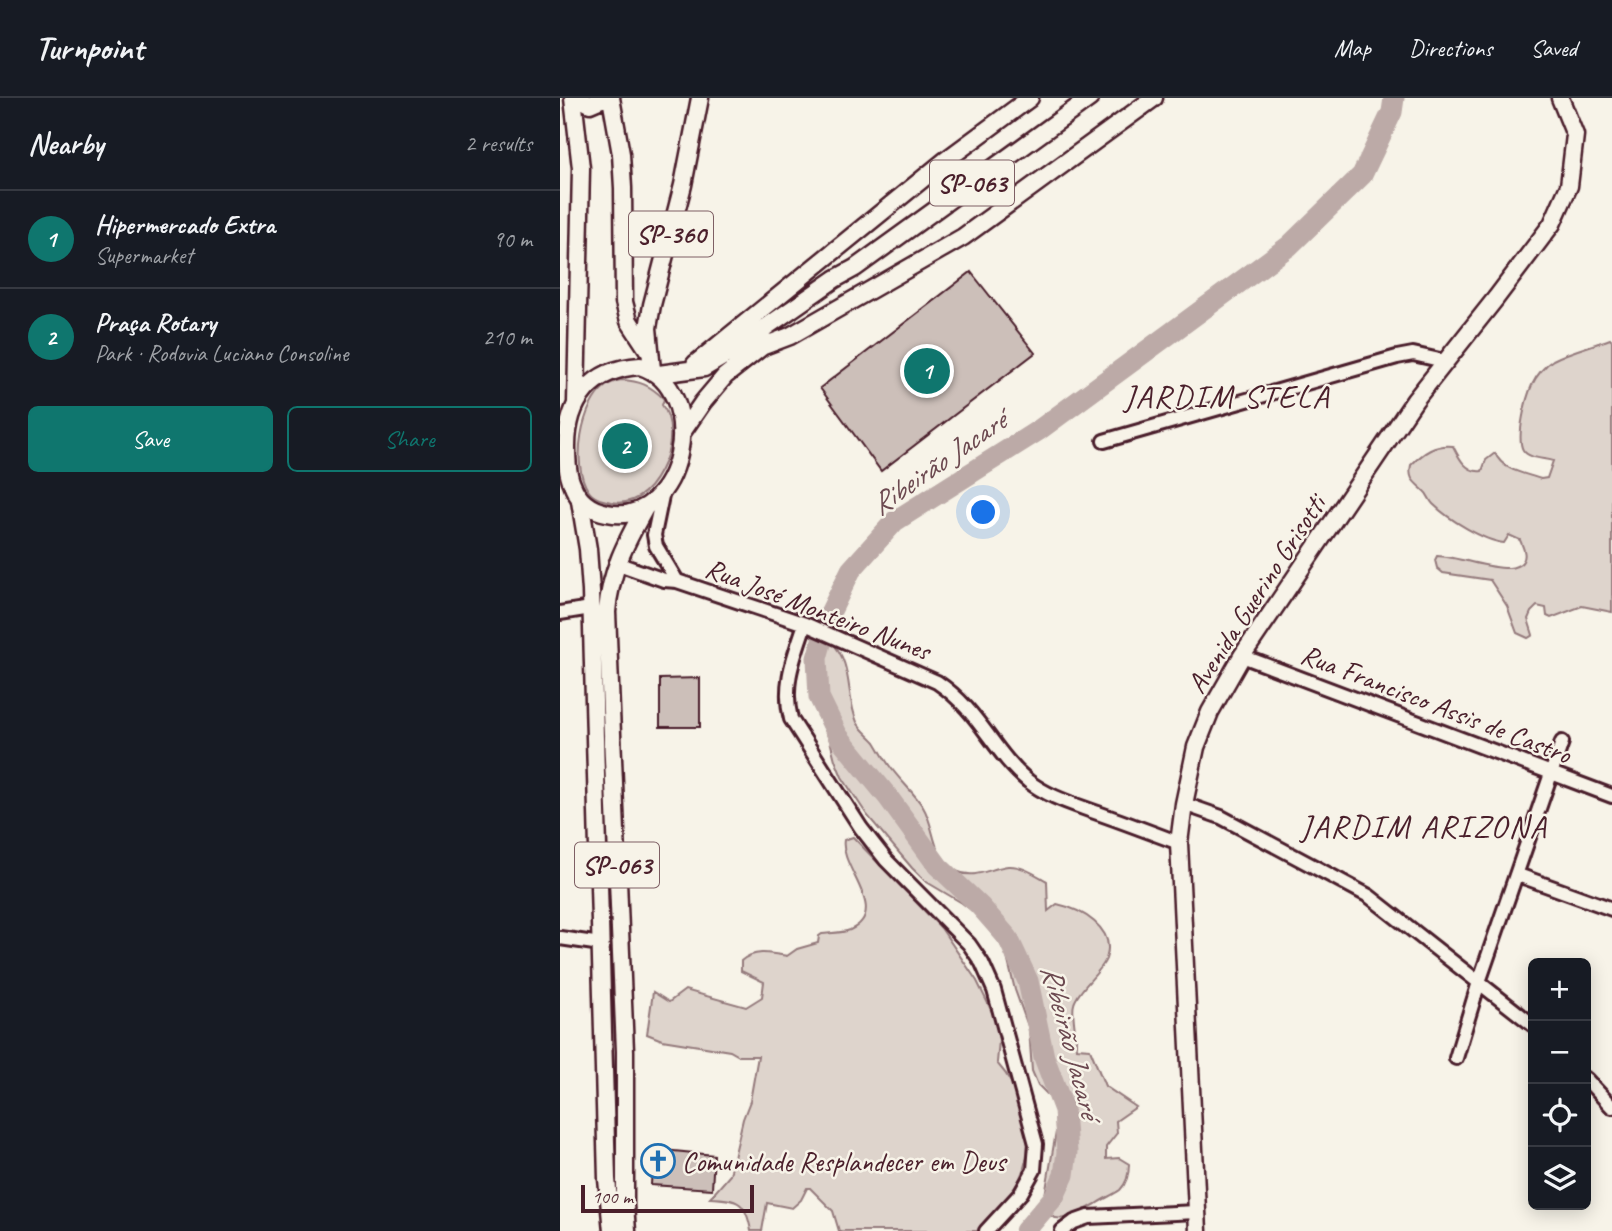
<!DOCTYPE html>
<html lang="en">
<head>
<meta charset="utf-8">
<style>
  :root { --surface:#171b24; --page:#242831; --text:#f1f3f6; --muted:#9ea1a6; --line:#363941; --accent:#0f766e }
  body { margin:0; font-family:Caveat,sans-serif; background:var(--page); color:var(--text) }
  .controls { position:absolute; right:21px; bottom:21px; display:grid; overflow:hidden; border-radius:10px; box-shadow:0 4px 18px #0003 }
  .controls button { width:63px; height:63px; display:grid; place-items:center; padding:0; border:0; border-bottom:2px solid var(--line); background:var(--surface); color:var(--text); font:35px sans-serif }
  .scale { position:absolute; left:21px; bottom:18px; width:173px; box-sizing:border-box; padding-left:7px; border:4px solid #4a1f2b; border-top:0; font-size:19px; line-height:24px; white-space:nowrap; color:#4a1f2b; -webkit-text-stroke:5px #f7f3e8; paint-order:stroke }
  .you { position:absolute; left:424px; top:415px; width:24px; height:24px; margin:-18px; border:5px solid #fff; border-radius:50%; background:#1a73e8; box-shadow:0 0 0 10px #1a73e833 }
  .badge { display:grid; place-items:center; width:46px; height:46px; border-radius:50%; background:var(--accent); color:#fff; font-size:23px; font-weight:700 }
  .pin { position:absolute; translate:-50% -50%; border:4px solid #fff; box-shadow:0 2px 7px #0006 }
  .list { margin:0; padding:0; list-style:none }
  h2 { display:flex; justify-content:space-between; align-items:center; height:91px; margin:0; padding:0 28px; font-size:30px }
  h2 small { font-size:23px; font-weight:400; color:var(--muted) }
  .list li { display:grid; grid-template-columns:46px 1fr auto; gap:21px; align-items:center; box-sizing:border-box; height:98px; padding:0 28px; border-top:2px solid var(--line) }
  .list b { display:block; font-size:26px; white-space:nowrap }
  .list p { margin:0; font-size:23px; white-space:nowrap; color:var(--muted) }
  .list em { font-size:23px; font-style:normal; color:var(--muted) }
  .actions { display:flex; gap:14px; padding:21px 28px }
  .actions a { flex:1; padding:16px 0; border:2px solid var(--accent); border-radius:10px; text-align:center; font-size:24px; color:var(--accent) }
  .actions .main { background:var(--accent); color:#fff }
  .icon { flex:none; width:38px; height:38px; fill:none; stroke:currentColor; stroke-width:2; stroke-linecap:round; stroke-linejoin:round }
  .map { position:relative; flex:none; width:1052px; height:1133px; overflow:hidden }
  header { display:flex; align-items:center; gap:42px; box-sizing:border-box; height:98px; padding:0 35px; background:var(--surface); border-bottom:2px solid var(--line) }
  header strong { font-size:33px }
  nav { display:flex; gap:38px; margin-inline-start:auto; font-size:24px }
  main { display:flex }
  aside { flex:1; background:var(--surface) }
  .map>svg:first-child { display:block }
  .green { fill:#ded4cc; stroke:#947a7c; stroke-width:2 }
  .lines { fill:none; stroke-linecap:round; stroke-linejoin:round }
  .river { stroke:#bcaaa7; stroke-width:21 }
  .building { fill:#ccbfb9; stroke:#4a1f2b; stroke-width:2 }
  .minor-casing { stroke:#4a1f2b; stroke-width:18 }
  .major-casing { stroke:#4a1f2b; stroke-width:21 }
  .minor { stroke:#f7f3e8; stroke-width:12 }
  .major { stroke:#f7f3e8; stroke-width:16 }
  .labels { text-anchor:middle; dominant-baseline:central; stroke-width:5; stroke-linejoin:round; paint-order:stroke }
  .shield { fill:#f7f3e8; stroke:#7e5f64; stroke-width:2 }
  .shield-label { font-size:26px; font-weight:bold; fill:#4a1f2b }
  .street-label { font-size:28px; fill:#4a1f2b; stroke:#f7f3e8 }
  .poi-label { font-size:28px; fill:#4a1f2b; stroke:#f7f3e8; text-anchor:start }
  .water-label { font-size:30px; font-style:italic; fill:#6c4950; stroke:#f7f3e8 }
  .quarter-label { font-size:32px; letter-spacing:2px; fill:#4a1f2b; stroke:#f7f3e8 }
</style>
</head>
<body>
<header>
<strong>Turnpoint</strong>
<nav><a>Map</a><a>Directions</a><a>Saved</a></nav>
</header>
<main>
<aside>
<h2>Nearby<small>2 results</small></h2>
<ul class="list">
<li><span class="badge">1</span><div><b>Hipermercado Extra</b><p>Supermarket</p></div><em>90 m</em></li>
<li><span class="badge">2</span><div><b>Praça Rotary</b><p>Park · Rodovia Luciano Consoline</p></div><em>210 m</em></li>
</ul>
<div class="actions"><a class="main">Save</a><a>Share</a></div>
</aside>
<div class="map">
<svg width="1052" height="1133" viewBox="0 0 1052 1133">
  <rect width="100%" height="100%" fill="#f7f3e8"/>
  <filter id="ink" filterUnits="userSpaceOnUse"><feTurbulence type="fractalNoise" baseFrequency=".0143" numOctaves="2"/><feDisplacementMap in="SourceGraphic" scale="14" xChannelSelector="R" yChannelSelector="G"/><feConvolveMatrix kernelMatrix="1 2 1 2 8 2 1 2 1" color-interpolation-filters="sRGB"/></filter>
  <g filter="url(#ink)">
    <!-- green -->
    <path class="green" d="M1050 241 1052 243V514L1022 508 991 520 987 518 986 510 977 508 971 514 968 521 973 537 968 540 957 535 947 508 930 482 883 475 877 470 875 462 877 458C900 459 929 471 949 470 953 470 961 467 963 463 967 457 963 449 960 442L949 437 944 445C924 443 888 421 873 406 869 402 868 396 864 393 855 384 848 382 851 367 863 355 875 346 893 348 899 360 906 375 922 373L926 362 935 355C943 373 964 375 981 381L987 380 993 363C984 360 969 361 963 352 956 340 966 300 972 287 976 278 985 267 993 262 1010 253 1032 248 1050 241Z
      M61 282C80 283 90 287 104 301L102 307C113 321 112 346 105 363 95 387 79 409 51 404 41 402 33 400 28 392 11 367 21 305 46 288 50 285 56 283 61 282Z
      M271 544C293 563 286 600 297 624 301 632 310 638 315 644 320 652 324 660 329 667 339 682 354 694 363 709 376 730 371 760 396 773 415 782 430 770 448 768 462 767 476 777 487 783L488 813 497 806C520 811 557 830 546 861 540 876 518 891 514 906 511 915 517 940 517 950L530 951 545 988 576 1009 556 1023 557 1035 546 1049V1061L559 1060 569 1066C569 1075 567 1085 560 1092 553 1097 543 1101 536 1106 519 1115 495 1132 483 1109L496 1034 495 1013 489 998 478 987 472 973 469 931 455 892 446 855 431 831 420 819 402 805 365 783 352 770 307 717 282 679 275 662 257 592 261 561 266 548Z
      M293 739 381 830 417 883 435 920 439 942 437 965C450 979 458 995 463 1013 479 1066 455 1097 417 1133H279L273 1113 250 1090H247L241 1102 232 1110 207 1105 202 1133H191C186 1104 179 1101 150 1100L170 1077 183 1021 190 1003 198 958H179L170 953 102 942 87 936 93 894 109 904 125 892 186 909 202 899 204 884 181 873V863C194 851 211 855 227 858L237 851 258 845 259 838 262 836C270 835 283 835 290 832 331 813 279 770 284 742Z"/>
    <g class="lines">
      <!-- river -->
      <path class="river" d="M465 1133 494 1099 504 1077 507 1054 504 1012 484 959 468 883 448 840 420 808 378 768 328 699 278 638 259 599 257 560 269 517 291 472 335 423 479 332 729 148 802 77 832 14 834 0"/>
    </g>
    <!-- building -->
    <path class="building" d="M411 174 475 255 321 373 260 290Z
      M140 580V629H100V581Z
      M93 1051 154 1057 152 1091 91 1087Z"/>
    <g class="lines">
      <!-- minor casing -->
      <g class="minor-casing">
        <path id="minor" d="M544 343 837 259 853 256 884 263
          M103 393 94 437 96 448 117 483
          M56 465 104 482 117 483 245 526 377 584C419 612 433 654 468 683 487 698 510 705 532 713 561 723 590 734 619 745
          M0 515 31 510
          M245 526C234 559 222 587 231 621L301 730 326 762 409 846 422 865 434 892 476 1046 474 1072 461 1095 426 1133
          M682 558 1052 698
          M624 706 661 719 809 798 973 927
          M958 777 1052 811
          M0 840 41 846
          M896 960 919 884 1002 644
          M1026 981 1052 1009
          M502 1133 514 1124 528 1119 637 1114"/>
      </g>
      <!-- major casing -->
      <g class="major-casing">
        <path id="major" d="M13 0 21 70 16 305
          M19 0 30 6 44 0
          M51 0 61 56 63 90 64 204 69 223 88 252
          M201 249 230 238 403 139 594 0
          M135 266 386 62 470 0
          M80 268C151 290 124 431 47 415 30 412 18 403 12 386 7 375 7 361 7 349 7 302 32 271 80 268Z
          M92 272 88 230 92 207 123 87 140 0
          M99 276 144 270 166 257 275 181 295 170 530 0
          M121 336 143 304 165 278 208 244
          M20 403 28 451 31 493 47 1081 52 1133
          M67 1133 65 1107V953L47 514C50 474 66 444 85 410
          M638 1133 619 745 624 706 636 649 650 614 682 558 855 302 936 200 992 126 1009 88 1015 37 1000 0"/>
      </g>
      <!-- minor -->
      <use href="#minor" class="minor"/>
      <!-- major -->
      <use href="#major" class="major"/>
    </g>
  </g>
  <!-- icons -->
  <defs>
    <g id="church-ring" transform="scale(1.75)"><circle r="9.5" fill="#f7f3e8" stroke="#1f6fb2" stroke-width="1.5"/><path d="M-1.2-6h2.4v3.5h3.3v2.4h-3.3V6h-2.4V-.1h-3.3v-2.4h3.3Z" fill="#1f6fb2"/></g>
  </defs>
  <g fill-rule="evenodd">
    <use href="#church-ring" x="98" y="1063"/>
  </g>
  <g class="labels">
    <!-- shield labels -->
    <g class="shield">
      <rect x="370" y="62.5" width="84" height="45" rx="5"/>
      <rect x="69" y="113.5" width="84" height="45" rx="5"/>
      <rect x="15" y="744.5" width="84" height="45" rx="5"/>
    </g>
    <g class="shield-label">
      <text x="412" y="85">SP-063</text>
      <text x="111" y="136">SP-360</text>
      <text x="57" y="767">SP-063</text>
    </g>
    <!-- street labels -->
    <g class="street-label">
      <text transform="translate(696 496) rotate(-57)">Avenida Guerino Grisotti</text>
      <text transform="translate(258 511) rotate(21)">Rua José Monteiro Nunes</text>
      <text transform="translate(876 606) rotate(21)">Rua Francisco Assis de Castro</text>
    </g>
    <!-- poi labels -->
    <g class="poi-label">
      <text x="122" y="1063">Comunidade Resplandecer em Deus</text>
    </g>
    <!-- water labels -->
    <g class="water-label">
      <text transform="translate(378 365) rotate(-35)">Ribeirão Jacaré</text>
      <text transform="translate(511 943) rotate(75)">Ribeirão Jacaré</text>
    </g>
    <!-- quarter labels -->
    <g class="quarter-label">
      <text x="667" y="298">JARDIM STELA</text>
      <text x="864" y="728">JARDIM ARIZONA</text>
    </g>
  </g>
</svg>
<div class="controls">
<button>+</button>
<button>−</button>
<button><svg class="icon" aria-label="locate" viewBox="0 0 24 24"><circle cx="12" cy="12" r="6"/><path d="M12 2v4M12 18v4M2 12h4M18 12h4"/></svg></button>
<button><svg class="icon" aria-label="layers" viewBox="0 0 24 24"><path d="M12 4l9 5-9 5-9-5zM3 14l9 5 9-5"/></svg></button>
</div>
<div class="scale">100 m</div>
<div class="you"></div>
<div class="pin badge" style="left:367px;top:273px">1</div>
<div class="pin badge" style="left:65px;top:348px">2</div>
</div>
</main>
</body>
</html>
